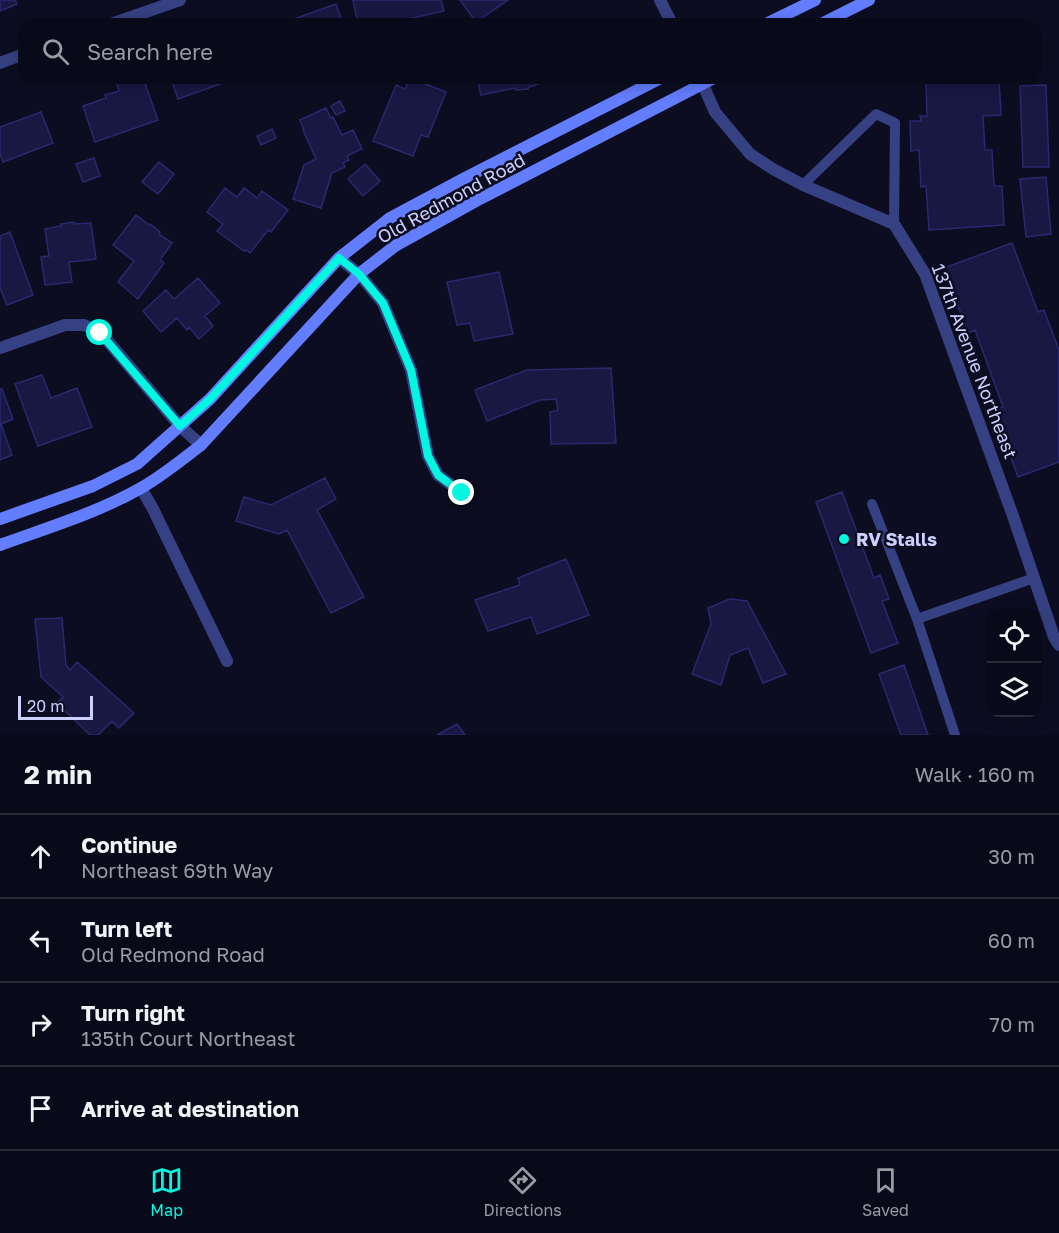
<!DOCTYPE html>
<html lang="en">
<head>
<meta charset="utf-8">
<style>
  :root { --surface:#090a19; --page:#171826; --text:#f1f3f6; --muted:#999aa2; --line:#292b38; --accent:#00f7e0 }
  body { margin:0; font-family:"Golos Text",sans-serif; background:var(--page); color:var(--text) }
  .controls { position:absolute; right:18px; bottom:18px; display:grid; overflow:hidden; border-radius:12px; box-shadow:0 3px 15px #0003 }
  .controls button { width:54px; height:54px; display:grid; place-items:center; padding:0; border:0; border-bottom:2px solid var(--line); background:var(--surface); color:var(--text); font:30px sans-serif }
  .scale { position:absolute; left:18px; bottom:15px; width:75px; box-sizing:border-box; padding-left:6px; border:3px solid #ccd0ff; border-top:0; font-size:16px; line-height:21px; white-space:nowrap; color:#ccd0ff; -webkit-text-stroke:4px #0c0d21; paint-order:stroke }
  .stop { position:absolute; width:18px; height:18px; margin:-14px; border:4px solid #00f7e0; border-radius:50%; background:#fff }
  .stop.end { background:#00f7e0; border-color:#fff; box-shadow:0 2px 6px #0008 }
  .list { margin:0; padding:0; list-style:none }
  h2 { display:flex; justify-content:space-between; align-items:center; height:78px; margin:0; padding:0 24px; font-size:26px }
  h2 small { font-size:20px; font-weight:400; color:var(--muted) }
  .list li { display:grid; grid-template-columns:39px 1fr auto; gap:18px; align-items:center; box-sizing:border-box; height:84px; padding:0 24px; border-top:2px solid var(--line) }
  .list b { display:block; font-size:22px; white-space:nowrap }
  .list p { margin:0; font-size:20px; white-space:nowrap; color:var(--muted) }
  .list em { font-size:20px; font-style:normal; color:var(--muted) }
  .icon { flex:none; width:33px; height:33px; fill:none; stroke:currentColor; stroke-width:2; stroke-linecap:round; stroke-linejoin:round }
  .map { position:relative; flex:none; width:1059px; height:735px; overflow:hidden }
  .search { position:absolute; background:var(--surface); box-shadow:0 3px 15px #0003; left:18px; right:18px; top:18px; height:66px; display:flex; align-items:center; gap:15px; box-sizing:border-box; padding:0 21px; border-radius:18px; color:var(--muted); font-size:22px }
  .sheet { height:414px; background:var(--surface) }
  nav { display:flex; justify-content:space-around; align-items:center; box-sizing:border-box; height:84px; border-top:2px solid var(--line); background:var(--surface); font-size:16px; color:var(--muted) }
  nav a { display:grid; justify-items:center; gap:3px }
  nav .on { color:var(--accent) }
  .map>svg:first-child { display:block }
  .building { fill:#181843; stroke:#292970; stroke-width:1.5 }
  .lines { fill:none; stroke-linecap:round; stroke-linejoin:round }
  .lane { stroke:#354182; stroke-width:10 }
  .street { stroke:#354182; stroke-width:12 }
  .secondary { stroke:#637dff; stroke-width:12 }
  .route { stroke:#00f7e0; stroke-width:8 }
  .poi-dot { fill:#00f7e0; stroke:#0c0d21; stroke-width:2 }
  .labels { text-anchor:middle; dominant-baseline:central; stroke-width:5; stroke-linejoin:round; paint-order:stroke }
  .street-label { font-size:18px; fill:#ccd0ff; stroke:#0c0d21 }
  .poi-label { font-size:18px; font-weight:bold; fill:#ccd0ff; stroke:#0c0d21; text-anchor:start }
</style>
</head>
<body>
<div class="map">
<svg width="1059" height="735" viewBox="0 0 1059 735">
  <rect width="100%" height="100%" fill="#0c0d21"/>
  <!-- building -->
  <path class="building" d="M0 0H15L17 4 0 11Z
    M353 0H441L444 11 387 24H358Z
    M460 0H508L476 22Z
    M336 4 343 24H280Z
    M129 78H143L158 120 95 142 83 106 106 98 105 95 119 91 116 82Z
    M171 78H237L178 99Z
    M410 78 446 92 428 137 421 135 413 156 373 141 396 85 405 89Z
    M477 78H551L540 80 541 83 534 85V86L529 87 528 89 516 90 515 88 481 95Z
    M934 78H999L1001 115 983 116 985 150H992L994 186H1002L1004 225 929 230 926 186 921 187 919 150 911 151 910 121H921L920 116H927L926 83H934Z
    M1046 85 1049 167H1023L1020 86Z
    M340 101 345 111 336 115 331 106Z
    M326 108 331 118 333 117 342 135 353 130 362 149 347 156 349 160 343 163 345 167 332 173 321 208 293 199 304 165 316 159 303 130H304L300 120Z
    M41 112 53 143 3 162 0 154V127Z
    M272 129 276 138 261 145 257 136Z
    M94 158 100 176 83 182 76 164Z
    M159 162 174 174 158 194 142 182Z
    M365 164 380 181 363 196 348 179Z
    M1046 177 1051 234 1026 237 1020 179Z
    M225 188 237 197 244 188 257 198 262 191 288 210 271 232 268 230 250 253 246 250 244 251 217 231 223 224 207 212Z
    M136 215 149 225 150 224 160 232 159 234 172 243 160 260 164 263 138 299 118 282 134 261 113 245Z
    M74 222 75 224 91 223 96 259 69 262 72 282 45 285 41 257 49 256 45 229 61 226V224Z
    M10 232 33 295 7 305 0 288V236Z
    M1012 243 1038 312 1044 310 1059 350V462L1018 477 994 410 1003 407 975 330 968 333 944 268Z
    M499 272 513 334 474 341 470 323 457 325 447 282Z
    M198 278 220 303 205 316 213 326 199 339 189 327 187 330 177 318 161 332 143 311 166 290 174 299Z
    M611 368 616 443 551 444 550 412 558 410 556 399 540 400 487 421 475 390 527 370Z
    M42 375 51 398 77 388 92 427 38 446 15 384Z
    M0 389H2L13 419 1 424 12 455 0 460Z
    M325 478 336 499 317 510 364 597 331 613 287 530 279 534 236 521 244 497 271 505Z
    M842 492 874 578 880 575 889 599 882 601 898 643 871 653 816 502Z
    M566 559 589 615 537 634 531 617 488 631 475 600 520 585 518 578Z
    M730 599 747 601 786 674 763 683 748 648 730 655 721 685 692 674 711 624 708 608Z
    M62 618 66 665 70 670 77 662 134 713 119 728 112 721 98 735H90L57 703 63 697 41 677 35 619Z
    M904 665 928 735H901L879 674Z
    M457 724 465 735H437Z"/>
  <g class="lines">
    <!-- lane -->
    <path class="lane" d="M803 185 876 114 895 123 894 224
      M872 504 917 619 1034 578
      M917 619 955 735"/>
    <!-- street -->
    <path class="street" d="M660 0 672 24
      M111 24 180 0
      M0 63 24 54
      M700 78 715 112 750 154 773 169 803 185 894 224 925 274 1013 516 1054 637 1059 645
      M339 258 359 274 383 303 411 370 428 456 438 475 462 493
      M0 348 65 325H84L100 332 180 426 201 445
      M141 488 153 509 227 661"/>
    <!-- secondary -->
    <path class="secondary" d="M766 24 815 0
      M821 24 869 0
      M0 519 93 486 137 464 210 399 339 258 390 218 463 179 661 78
      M0 545C47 528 97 513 141 488 162 476 182 460 201 445L359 274 395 246 476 201 714 78"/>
  </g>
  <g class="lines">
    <!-- route -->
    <path class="route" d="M100 333 180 426 210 399 339 258 359 274 383 303 411 370 428 456 438 475 462 493"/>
  </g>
  <!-- markers -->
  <circle class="poi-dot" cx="844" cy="539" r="6"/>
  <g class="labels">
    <!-- street labels -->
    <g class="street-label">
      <text transform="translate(451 198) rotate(-29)">Old Redmond Road</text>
      <text transform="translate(975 361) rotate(69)">137th Avenue Northeast</text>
    </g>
    <!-- poi labels -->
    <g class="poi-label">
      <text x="856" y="539">RV Stalls</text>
    </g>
  </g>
</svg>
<div class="controls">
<button><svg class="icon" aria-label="locate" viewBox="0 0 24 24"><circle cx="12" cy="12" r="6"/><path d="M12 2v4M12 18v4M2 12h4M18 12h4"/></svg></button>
<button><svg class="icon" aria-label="layers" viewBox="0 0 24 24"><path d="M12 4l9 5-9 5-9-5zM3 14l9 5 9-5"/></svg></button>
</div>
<div class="scale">20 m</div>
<div class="stop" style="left:100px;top:333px"></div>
<div class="stop end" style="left:462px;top:493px"></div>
<div class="search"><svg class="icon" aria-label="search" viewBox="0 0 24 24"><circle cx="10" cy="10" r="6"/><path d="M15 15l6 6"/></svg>Search here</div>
</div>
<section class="sheet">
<h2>2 min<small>Walk · 160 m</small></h2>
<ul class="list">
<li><svg class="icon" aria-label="ahead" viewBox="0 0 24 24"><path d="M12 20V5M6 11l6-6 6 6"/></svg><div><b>Continue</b><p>Northeast 69th Way</p></div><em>30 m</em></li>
<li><svg class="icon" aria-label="left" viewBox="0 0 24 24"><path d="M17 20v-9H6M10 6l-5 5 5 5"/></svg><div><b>Turn left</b><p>Old Redmond Road</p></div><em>60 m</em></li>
<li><svg class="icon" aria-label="right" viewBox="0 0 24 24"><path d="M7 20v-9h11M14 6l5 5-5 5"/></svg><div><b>Turn right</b><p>135th Court Northeast</p></div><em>70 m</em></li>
<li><svg class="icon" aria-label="arrive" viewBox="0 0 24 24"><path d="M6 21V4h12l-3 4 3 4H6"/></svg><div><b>Arrive at destination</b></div></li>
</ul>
</section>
<nav>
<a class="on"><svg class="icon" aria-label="map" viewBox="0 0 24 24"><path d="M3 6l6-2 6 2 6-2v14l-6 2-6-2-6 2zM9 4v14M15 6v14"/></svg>Map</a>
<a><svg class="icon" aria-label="directions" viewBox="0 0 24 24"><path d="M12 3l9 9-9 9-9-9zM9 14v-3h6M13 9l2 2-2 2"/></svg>Directions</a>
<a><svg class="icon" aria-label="saved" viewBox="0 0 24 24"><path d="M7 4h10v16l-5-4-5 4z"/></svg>Saved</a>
</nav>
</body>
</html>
